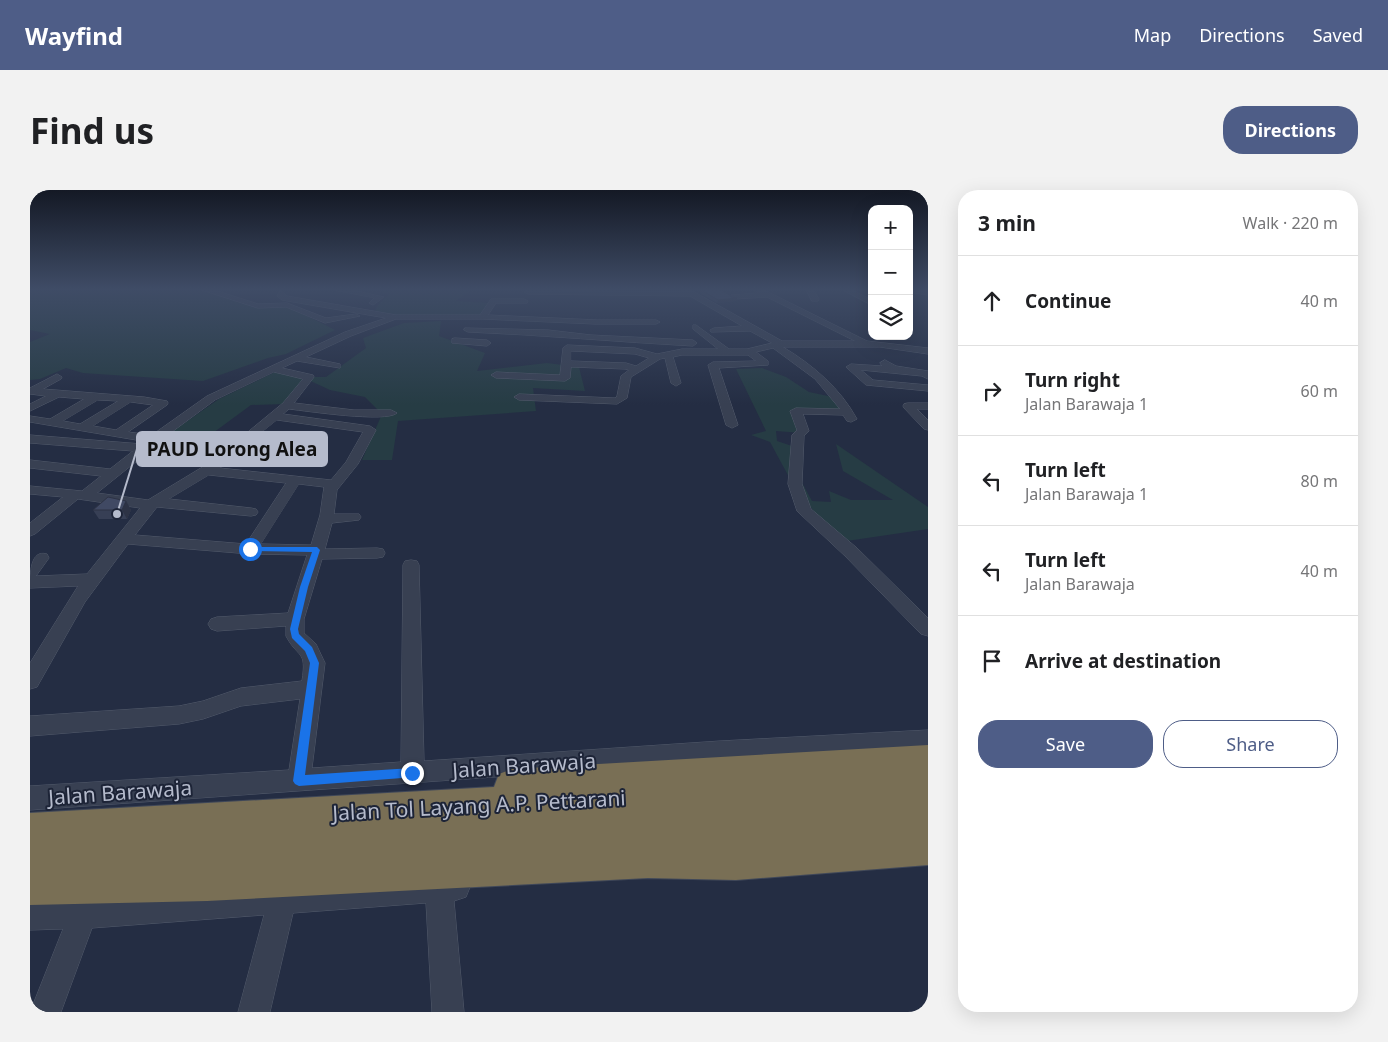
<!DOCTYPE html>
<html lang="en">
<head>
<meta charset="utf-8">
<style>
  :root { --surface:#fff; --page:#f2f2f2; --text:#202124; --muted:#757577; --line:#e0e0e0; --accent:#4e5d87 }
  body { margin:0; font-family:"Noto Sans",sans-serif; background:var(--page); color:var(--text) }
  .controls { position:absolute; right:15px; top:15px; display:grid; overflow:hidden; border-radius:10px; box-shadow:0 5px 20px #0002 }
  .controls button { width:45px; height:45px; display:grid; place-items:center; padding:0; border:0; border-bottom:1px solid var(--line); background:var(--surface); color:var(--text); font:25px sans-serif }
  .stop { position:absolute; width:15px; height:15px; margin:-11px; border:4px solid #1a73e8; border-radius:50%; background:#fff }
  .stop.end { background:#1a73e8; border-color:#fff; box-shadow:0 1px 5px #0008 }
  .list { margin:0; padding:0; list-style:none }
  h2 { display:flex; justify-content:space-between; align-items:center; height:65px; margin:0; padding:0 20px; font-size:21px }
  h2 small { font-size:16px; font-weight:400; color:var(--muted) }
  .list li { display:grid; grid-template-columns:32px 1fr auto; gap:15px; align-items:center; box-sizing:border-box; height:90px; padding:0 20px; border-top:1px solid var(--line) }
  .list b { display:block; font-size:19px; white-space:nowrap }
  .list p { margin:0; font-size:16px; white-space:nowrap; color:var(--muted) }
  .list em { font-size:16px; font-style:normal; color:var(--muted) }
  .actions { display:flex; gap:10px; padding:15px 20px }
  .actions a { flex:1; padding:11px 0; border:1px solid var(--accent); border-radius:20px; text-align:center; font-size:18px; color:var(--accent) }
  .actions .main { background:var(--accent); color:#fff }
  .icon { flex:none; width:28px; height:28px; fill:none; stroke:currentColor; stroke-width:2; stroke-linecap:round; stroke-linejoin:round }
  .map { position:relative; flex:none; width:898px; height:822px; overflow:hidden; border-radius:20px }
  header { display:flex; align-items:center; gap:30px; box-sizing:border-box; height:70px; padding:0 25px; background:var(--accent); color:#fff }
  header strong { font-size:24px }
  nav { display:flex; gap:28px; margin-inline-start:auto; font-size:18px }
  .intro { display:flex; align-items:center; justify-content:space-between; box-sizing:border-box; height:120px; padding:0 30px }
  h1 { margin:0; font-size:35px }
  .button { padding:12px 22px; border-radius:20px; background:var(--accent); color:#fff; font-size:18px; font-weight:700 }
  main { display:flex; gap:30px; padding:0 30px }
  aside { flex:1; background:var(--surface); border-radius:20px; box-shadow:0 5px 20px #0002 }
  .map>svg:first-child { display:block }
  .green { fill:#263c44 }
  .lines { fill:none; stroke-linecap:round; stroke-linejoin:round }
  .minor-casing { stroke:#535b6c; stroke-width:1 }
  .highway-casing { stroke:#404859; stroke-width:2 }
  .minor { fill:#384052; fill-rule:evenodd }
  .highway { fill:#796f55; fill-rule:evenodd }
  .wall { fill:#373f55 }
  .shaded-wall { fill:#2d3345 }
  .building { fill:#404963; stroke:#2d3345 }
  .route { fill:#1a73e8 }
  .labels { text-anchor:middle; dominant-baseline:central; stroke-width:4; stroke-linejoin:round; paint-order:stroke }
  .near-street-label { font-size:21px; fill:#b5bbcc; stroke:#1d2437 }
  .leader { fill:none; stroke:#b5bbcc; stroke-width:2 }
  .callout-dot { fill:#b5bbcc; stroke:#1d2437; stroke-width:2 }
  .callout { fill:#b5bbcc; stroke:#b5bbcc; stroke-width:2 }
  .callout-label { font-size:19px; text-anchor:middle; font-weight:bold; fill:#111 }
</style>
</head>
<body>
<header>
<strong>Wayfind</strong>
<nav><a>Map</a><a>Directions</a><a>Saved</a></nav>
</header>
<div class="intro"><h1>Find us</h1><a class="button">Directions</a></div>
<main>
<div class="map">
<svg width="898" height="822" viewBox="0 0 898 822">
  <rect width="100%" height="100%" fill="#242d43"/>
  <!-- green -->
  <path class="green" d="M0 99H172L219 115 261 118 305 140 256 164 238 168 173 191 53 183 36 178 10 189 0 190V152L20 144 0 140Z
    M344 99H443L426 111 459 113 451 126H366L344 123 348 115 359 104Z
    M411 131 409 146 455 163 447 181 517 173 549 177 555 201 503 198 506 221 368 231 362 270H332L352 224 335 207 300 200 272 187 271 201 254 214 221 215 172 251 133 248 189 209 245 182 271 187H296L336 158 333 148 374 133Z
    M732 178 756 187 779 202 803 207 816 222H769L772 243 746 241 747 251 762 256 764 278 782 311 801 312 799 301 821 310H863L813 281 806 254 898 317V339L810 352 766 300 740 252 721 245 736 241 706 179Z"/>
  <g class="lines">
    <!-- minor casing -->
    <g class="minor-casing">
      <path id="minor" d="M169 99H181L228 114 257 113 296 128 326 124 330 126 295 133 256 117 228 118Z
        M299 99H317L354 107 343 115 339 113 344 108Z
        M650 99H659L752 151H825L737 107 704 109H701V105L729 103 723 99H732L837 151 898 158V164L850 157H753C783 175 810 198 827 229L821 232 817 231 813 225 773 224 779 241 774 246 772 294 781 319 827 358 898 428V446L891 444 815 366 767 321 758 294 762 245 767 240 760 221 766 218 810 219 785 189 743 158 726 162 738 171V175L689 178 708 235 702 238 696 235 678 175 683 172 726 171 718 165H652L643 167 651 193 646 196 641 193 635 168 630 169 601 187 597 208 587 214 489 210 484 207 489 204 585 208 587 206 591 186 599 180 595 179 541 177 540 188 535 191 466 188 461 185 466 182 530 185 533 158 537 155 605 158 627 164 652 159H688L663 139V135H666L699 159H717L742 153 720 141 681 142 680 140 684 138 712 136 660 106 498 104 494 102 498 100 653 102ZM541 161 605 164 619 168 606 176 596 173 541 171Z
        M776 99H783L789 109 788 111H782Z
        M811 99H820L842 110V115Z
        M879 99 898 101V105L879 102Z
        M251 101 257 106 366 125H450L461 109H494L498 111 497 113H466L458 125 568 130H626L630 132 626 134H565L452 129H366L321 146 276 167 310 174V178L267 171 252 178 283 185 284 187 264 213 324 220H361L367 223C356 233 277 221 259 219L253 224 340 236 346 240 328 274 307 300 304 324H329L331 327 329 330 302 333 295 359 347 358 353 359 355 363 353 367 347 368 292 369 274 429V443L286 454 295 473 282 578 371 572 373 375 375 371 381 370 387 371 389 375 394 571 690 551 898 540V560L690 571 0 620V596L259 580 270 509 211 516 173 529 149 534 0 546V526L149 516 173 511 211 498 272 491C277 459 268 469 256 446V436L187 441 181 439 178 434 181 429 187 427 258 423 277 365 220 364 98 354 55 412 7 497 0 499V473L48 396 0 398C0 384 0 359 17 364L19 368 6 386 57 384 110 318 48 309 5 344 0 346V333L33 307 0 304V296L52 301 71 286 0 278V270L80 279 103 261 0 253V245L112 254 118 252 0 232V226L20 229 54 209 29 207 0 221V214L16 206 0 204V198L27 184 32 187 31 189 13 199 114 207 137 211 138 213 137 215 98 242 122 245 177 206 315 142 356 128 252 110 247 106 249 102ZM244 182 273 189 253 213 202 255 135 247 185 210ZM68 210 88 211 50 234 33 231ZM101 212 123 215 86 240 63 236ZM247 230 333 242 316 272 301 290 190 278 208 263 289 274 293 273 295 270 289 266 215 257 226 248 291 259 297 255 291 251 232 242ZM123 252 195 262 184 270 118 310 67 303 123 258 125 255ZM179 285 256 293 216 354 105 345 127 317 221 326 226 325 228 322 226 319 221 318 139 309ZM269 294 294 297 290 325 281 355 231 354Z
        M435 138 518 140 561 145 663 150 667 153 663 156C588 152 513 145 438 142L434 140Z
        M425 148 457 150 461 153 457 156 422 153V149Z
        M855 170 866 176 898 181V189L892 186 831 180 843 190 898 195V201L836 195 816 177 821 174 852 176 850 173Z
        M878 213H898V219H887L898 230V240L894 239 874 218 873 216 874 214Z
        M426 683 436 687 440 697 436 707 424 711 434 822H402L396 713 263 723 240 822H208L234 725 62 738 31 822H0L33 739 0 740V712L53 711Z"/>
    </g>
    <!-- highway casing -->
    <g class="highway-casing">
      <path id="highway" d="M898 555V675L706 690 618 688 177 711 0 715V623L464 597 469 584 482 579Z"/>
    </g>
    <!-- minor -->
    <use href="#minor" class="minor"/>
    <!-- highway -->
    <use href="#highway" class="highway"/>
  </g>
  <!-- wall -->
  <path class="wall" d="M671 100 701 107 706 111 687 113 670 103Z
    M96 311 101 320 97 329H69L63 320Z"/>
  <!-- shaded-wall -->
  <path class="shaded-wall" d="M707 108 706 111 687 113 688 110Z
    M96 311 101 320 97 329 92 320Z"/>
  <!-- building -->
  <path class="building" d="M688 99 700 105 701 107 707 108 688 110 671 100Z
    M78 307 96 311 92 320H63Z"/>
  <!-- sky -->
  <linearGradient id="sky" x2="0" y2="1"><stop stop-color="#141925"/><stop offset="0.46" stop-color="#3f4c66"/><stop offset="1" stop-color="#3f4c66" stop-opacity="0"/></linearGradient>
  <rect width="898" height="215" fill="url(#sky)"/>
  <!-- route -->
  <path class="route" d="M217 357H287L290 360 278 397 268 439 269 444 282 457 289 473 275 585 382 578 385 580 387 583 385 587 269 596 265 594 263 591 280 473 275 461 262 448 260 439 270 397 282 362 220 361H217Z"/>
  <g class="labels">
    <!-- near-street labels -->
    <g class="near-street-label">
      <text transform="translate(494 575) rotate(-4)">Jalan Barawaja</text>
      <text transform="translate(90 602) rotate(-4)">Jalan Barawaja</text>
      <text transform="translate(449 615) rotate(-3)">Jalan Tol Layang A.P. Pettarani</text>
    </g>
  </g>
  <!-- callouts -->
  <path class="leader" d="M87 324L107 259"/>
  <circle class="callout-dot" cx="87" cy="324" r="5"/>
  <rect class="callout" x="107" y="242" width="190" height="34" rx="5"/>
  <g class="callout-label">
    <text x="202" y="266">PAUD Lorong Alea</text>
  </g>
</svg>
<div class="controls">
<button>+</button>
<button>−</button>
<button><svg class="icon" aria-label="layers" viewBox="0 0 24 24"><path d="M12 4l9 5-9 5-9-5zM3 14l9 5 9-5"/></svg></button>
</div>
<div class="stop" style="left:220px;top:359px"></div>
<div class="stop end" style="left:382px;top:583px"></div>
</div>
<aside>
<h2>3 min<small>Walk · 220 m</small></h2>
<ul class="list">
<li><svg class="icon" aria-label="ahead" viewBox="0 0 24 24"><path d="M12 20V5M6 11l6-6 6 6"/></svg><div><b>Continue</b></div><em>40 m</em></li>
<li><svg class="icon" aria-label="right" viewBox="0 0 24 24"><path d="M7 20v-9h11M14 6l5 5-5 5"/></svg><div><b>Turn right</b><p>Jalan Barawaja 1</p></div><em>60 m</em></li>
<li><svg class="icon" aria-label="left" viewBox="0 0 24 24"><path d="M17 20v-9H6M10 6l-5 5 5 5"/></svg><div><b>Turn left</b><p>Jalan Barawaja 1</p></div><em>80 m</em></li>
<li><svg class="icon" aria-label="left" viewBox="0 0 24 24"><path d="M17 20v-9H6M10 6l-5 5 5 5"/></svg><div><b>Turn left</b><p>Jalan Barawaja</p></div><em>40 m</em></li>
<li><svg class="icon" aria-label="arrive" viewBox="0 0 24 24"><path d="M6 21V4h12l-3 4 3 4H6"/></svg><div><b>Arrive at destination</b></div></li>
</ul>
<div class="actions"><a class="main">Save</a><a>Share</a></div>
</aside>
</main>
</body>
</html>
